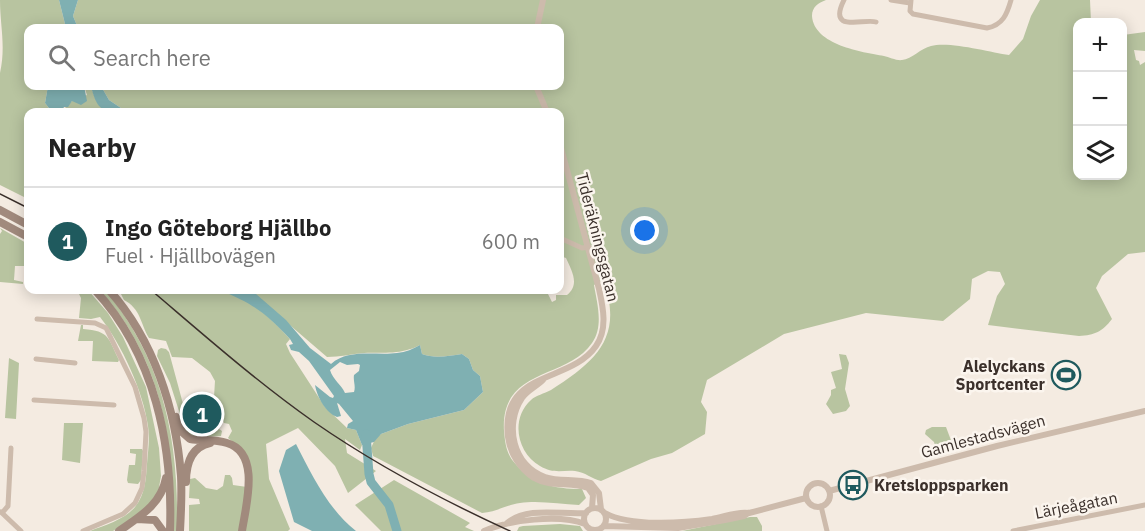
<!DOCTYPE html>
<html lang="en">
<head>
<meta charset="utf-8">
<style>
  :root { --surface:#fff; --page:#f2f2f2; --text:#222; --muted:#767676; --line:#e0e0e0; --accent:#1f5a5e }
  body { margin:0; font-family:"IBM Plex Sans",sans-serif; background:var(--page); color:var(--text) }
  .controls { position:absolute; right:18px; top:18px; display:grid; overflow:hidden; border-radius:12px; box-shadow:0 3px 15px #0003 }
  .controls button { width:54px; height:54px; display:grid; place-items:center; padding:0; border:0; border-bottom:2px solid var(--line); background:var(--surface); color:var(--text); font:30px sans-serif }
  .you { position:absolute; left:645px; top:231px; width:21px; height:21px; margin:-15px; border:4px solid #fff; border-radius:50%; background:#1a73e8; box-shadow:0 0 0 9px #1a73e833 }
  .badge { display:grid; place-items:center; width:39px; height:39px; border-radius:50%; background:var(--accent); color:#fff; font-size:20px; font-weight:700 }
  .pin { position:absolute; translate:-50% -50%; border:3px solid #fff; box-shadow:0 2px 6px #0006 }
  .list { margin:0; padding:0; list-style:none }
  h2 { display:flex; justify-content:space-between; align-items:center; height:78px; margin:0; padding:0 24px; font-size:26px }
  h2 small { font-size:20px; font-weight:400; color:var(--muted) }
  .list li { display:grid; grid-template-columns:39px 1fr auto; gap:18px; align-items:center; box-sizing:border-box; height:108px; padding:0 24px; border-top:2px solid var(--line) }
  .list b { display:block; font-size:22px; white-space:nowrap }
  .list p { margin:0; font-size:20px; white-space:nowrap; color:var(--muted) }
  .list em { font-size:20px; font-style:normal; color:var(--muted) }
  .icon { flex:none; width:33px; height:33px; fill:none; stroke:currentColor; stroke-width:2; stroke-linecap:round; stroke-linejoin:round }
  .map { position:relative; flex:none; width:1145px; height:531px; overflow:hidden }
  .search { position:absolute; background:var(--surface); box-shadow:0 3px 15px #0003; left:24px; top:24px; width:540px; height:66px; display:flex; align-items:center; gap:15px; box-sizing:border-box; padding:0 21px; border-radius:12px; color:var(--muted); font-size:22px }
  .panel { position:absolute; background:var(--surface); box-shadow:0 3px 15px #0003; left:24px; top:108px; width:540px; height:186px; border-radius:12px }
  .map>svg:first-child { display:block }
  .green { fill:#b8c4a0 }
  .water { fill:#7fb0b2; fill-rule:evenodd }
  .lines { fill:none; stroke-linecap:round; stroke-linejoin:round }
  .river { stroke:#7fb0b2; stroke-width:9 }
  .minor { stroke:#cdbbac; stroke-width:5 }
  .tertiary { stroke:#cdbbac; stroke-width:6 }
  .secondary { stroke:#a18a7d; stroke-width:8 }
  .tram { stroke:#3b302b; stroke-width:1.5 }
  .labels { text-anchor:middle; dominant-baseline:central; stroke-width:5; stroke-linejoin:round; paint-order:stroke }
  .street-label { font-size:16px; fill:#3b302b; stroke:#fbf5ee }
  .poi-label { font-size:16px; font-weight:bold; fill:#3b302b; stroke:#fbf5ee; text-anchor:end }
</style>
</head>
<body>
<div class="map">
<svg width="1145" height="531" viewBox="0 0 1145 531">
  <rect width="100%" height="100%" fill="#f4ebe1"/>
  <!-- green -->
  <path class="green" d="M0 0H59L66 28H28V86H48L45 103 52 112H28V199L0 185V73C6 46 0 26 0 0Z
    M78 0H826C818 3 812 7 812 16 814 45 862 52 884 56 889 57 897 61 902 60 912 59 921 48 931 46 949 41 989 52 1009 55L1023 39 1031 16 1040 0H1090L1091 22H1078V176H1122L1123 35 1145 32V51L1134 50 1136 60 1139 61 1140 65 1145 62V252L1128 254 1102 276 1096 288 1112 319C1102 332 1095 335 1079 336L988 325 997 296 1005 284 1000 272 988 271 972 279 970 299 943 321 866 313 784 334 707 380 701 402 707 412 705 434 672 453 651 459 601 481C592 479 585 472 575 471 562 470 553 474 540 466 517 453 510 419 531 400 536 395 544 394 551 390 597 361 624 336 603 280L594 285C597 303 604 326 592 343 567 380 500 367 504 431 505 442 506 452 513 461 531 484 554 489 582 489L586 498 579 505C560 504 538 500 520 503 506 505 496 512 482 513L379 459 373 456 371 448 376 437 381 434 408 424 464 410 483 392 480 376 473 370 469 359 462 354C448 356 435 359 422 354L420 345C401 355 385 352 364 353 351 354 340 357 327 357L249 290H546L552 302 556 300V295H567C580 285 572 271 566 258L560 256V112H127L109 100 101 86H560V28H78L73 16Z
    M84 86H91C94 96 97 107 108 112H61L72 101 87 95Z
    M0 228 28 244V266H15L14 280 23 282V284L0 282V234L2 231Z
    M77 290H88L108 313 123 337 146 387 159 448 161 476 158 493 144 510 113 531H90C105 525 124 520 135 507 145 495 146 479 147 464 148 451 150 439 148 426 143 391 122 345 100 317L91 319 79 318 81 298Z
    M100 290H105C164 360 179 442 177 531H173C175 442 161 358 100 290Z
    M119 290C149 290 210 284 236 295 257 304 274 322 290 339L286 344 290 353 325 407 347 428 356 430 362 445 360 450 345 439 347 453 376 471 348 493 335 466 298 428 266 444 269 479 290 529 288 531H189V505L200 504 199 499 189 498 190 479 195 478 206 488 217 490 223 486 225 475H230L232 478 233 485 247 487C249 467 245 450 228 438L232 431 229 424 224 423 214 397 215 381 210 372 192 358 172 357 166 341 149 338C140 323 141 309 124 300Z
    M81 325H83V329C110 331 108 338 119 360L118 362 92 361 93 341H78Z
    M161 348 166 349 169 352 189 426 195 430 216 427 222 431 221 436 196 438 186 433 170 383 157 356 158 350Z
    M839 354 846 355 849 363 845 389 850 406 846 411 833 414 826 404 831 395V390L836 388 831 372 842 369Z
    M9 358 19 363 16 419 5 418Z
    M64 423H83L80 463 62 460Z
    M932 427H946L952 443 937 452 934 442 925 434 926 430Z
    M130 449H142L143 451 141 480 138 484 128 483 127 480 129 465H135L136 454 130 453Z
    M394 480 470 523 465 527 474 531H381L355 505Z
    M750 517H757L762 526V531H682Z
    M560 524 580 526 583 531H517L519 527 523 526Z"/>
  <!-- water -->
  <path class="water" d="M59 0H78L73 16 78 28H66Z
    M48 86H84L87 101 81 105 72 101 68 107H64L61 112H52L45 103Z
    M91 86H101L109 100 127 112C103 113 97 111 91 86Z
    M220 290H249L256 294 286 320 310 348 331 364C349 348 377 356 397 353 406 352 413 349 420 345L422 354C435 359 448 356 462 354L469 359 473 370 480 376 483 392 464 410 408 424 381 434 374 442 362 445 356 430 347 428 348 424 353 421 339 404 337 403 341 416 337 417C326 413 317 397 315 385L330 397 333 398 334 396 309 361 299 352 291 350 289 345 293 344 290 339C265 312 253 304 220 290ZM340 362 347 365 358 364 360 365 359 371 354 375C353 381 356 386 354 392L345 393C341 384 333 380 330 370Z
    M296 444C312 475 328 509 356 531H312L294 522 279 471 286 450Z"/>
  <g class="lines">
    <!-- river -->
    <path class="river" d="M366 434 369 474 371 482 389 505 397 531"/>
    <!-- minor -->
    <path class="minor" d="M844 0C827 34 864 18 876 22
      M891 0 910 3
      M911 0 910 11 913 14 987 28C1003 25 1007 14 1011 0
      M560 238 582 248 589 247
      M343 291 353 290
      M37 319 95 323 106 328 135 387 144 418 146 432 144 471 142 488 135 503 123 514 83 531
      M36 359 75 363
      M34 400 114 405
      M821 506 827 531
      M1 512 21 531
      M2 513 8 506 11 448
      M1013 531 1145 505"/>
    <!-- tertiary -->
    <path class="tertiary" d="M537 28 543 0
      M536 86 547 112
      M560 144 599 289C603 307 608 329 596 346 570 384 500 369 508 437 510 453 520 469 534 478 551 488 571 481 588 488L593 495 592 508
      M543 380C536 387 528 390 522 398 504 425 513 466 545 477 560 482 576 478 591 483L599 493 601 509
      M806 495a12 12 0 1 1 24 0a12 12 0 1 1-24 0Z
      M829 491 997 446 1145 411
      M584 519a11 11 0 1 1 22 0a11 11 0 1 1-22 0Z
      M605 513C630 527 684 523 712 519 724 517 737 511 749 513L806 498
      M507 523C528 506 561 515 586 513
      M604 526 678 528 725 520 744 516 748 513
      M484 531C509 520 559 514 585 524"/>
    <!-- secondary -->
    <path class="secondary" d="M0 210 28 225
      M0 222 28 237
      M95 290C155 355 173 445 170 531
      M109 290C154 340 176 410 181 476 182 494 181 513 180 531
      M176 417 182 432 190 439C203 441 214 439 227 443 261 453 246 505 242 531
      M186 482C186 464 191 447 210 443
      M137 519 155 520 163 531
      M119 531C139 517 161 505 166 478"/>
    <!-- tram -->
    <path class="tram" d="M0 194 28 208
      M151 290C204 335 257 382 314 422 376 465 442 500 510 531"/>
  </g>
  <!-- icons -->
  <defs>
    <g id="stadium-ring" transform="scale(1.5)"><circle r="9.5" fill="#fbf5ee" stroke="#1f5a5e" stroke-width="1.5"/><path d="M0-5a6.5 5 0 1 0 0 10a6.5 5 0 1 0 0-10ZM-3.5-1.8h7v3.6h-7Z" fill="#1f5a5e"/></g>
    <g id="bus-ring" transform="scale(1.5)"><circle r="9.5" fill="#fbf5ee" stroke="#1f5a5e" stroke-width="1.5"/><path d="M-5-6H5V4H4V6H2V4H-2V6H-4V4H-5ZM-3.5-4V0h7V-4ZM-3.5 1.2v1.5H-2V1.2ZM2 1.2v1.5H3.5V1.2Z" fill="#1f5a5e"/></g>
  </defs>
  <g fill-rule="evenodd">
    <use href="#stadium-ring" x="1066" y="375"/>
    <use href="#bus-ring" x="853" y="485"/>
  </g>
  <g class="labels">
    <!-- street labels -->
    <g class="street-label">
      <text transform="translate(598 237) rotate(76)">Tideräkningsgatan</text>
      <text transform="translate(983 436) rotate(-15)">Gamlestadsvägen</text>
      <text transform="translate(1076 505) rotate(-11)">Lärjeågatan</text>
    </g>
    <!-- poi labels -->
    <g class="poi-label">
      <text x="1045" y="366">Alelyckans<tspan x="1045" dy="18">Sportcenter</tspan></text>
      <text x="874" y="485" text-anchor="start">Kretsloppsparken</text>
    </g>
  </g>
</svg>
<div class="controls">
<button>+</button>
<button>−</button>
<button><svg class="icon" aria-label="layers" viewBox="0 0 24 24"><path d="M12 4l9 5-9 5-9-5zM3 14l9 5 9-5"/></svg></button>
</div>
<div class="you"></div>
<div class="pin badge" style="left:202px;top:414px">1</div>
<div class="search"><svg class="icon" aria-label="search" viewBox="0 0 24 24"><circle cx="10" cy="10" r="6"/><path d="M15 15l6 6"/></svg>Search here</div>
<section class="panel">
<h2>Nearby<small></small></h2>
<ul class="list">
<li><span class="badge">1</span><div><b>Ingo Göteborg Hjällbo</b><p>Fuel · Hjällbovägen</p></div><em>600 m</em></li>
</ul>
</section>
</div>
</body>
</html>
